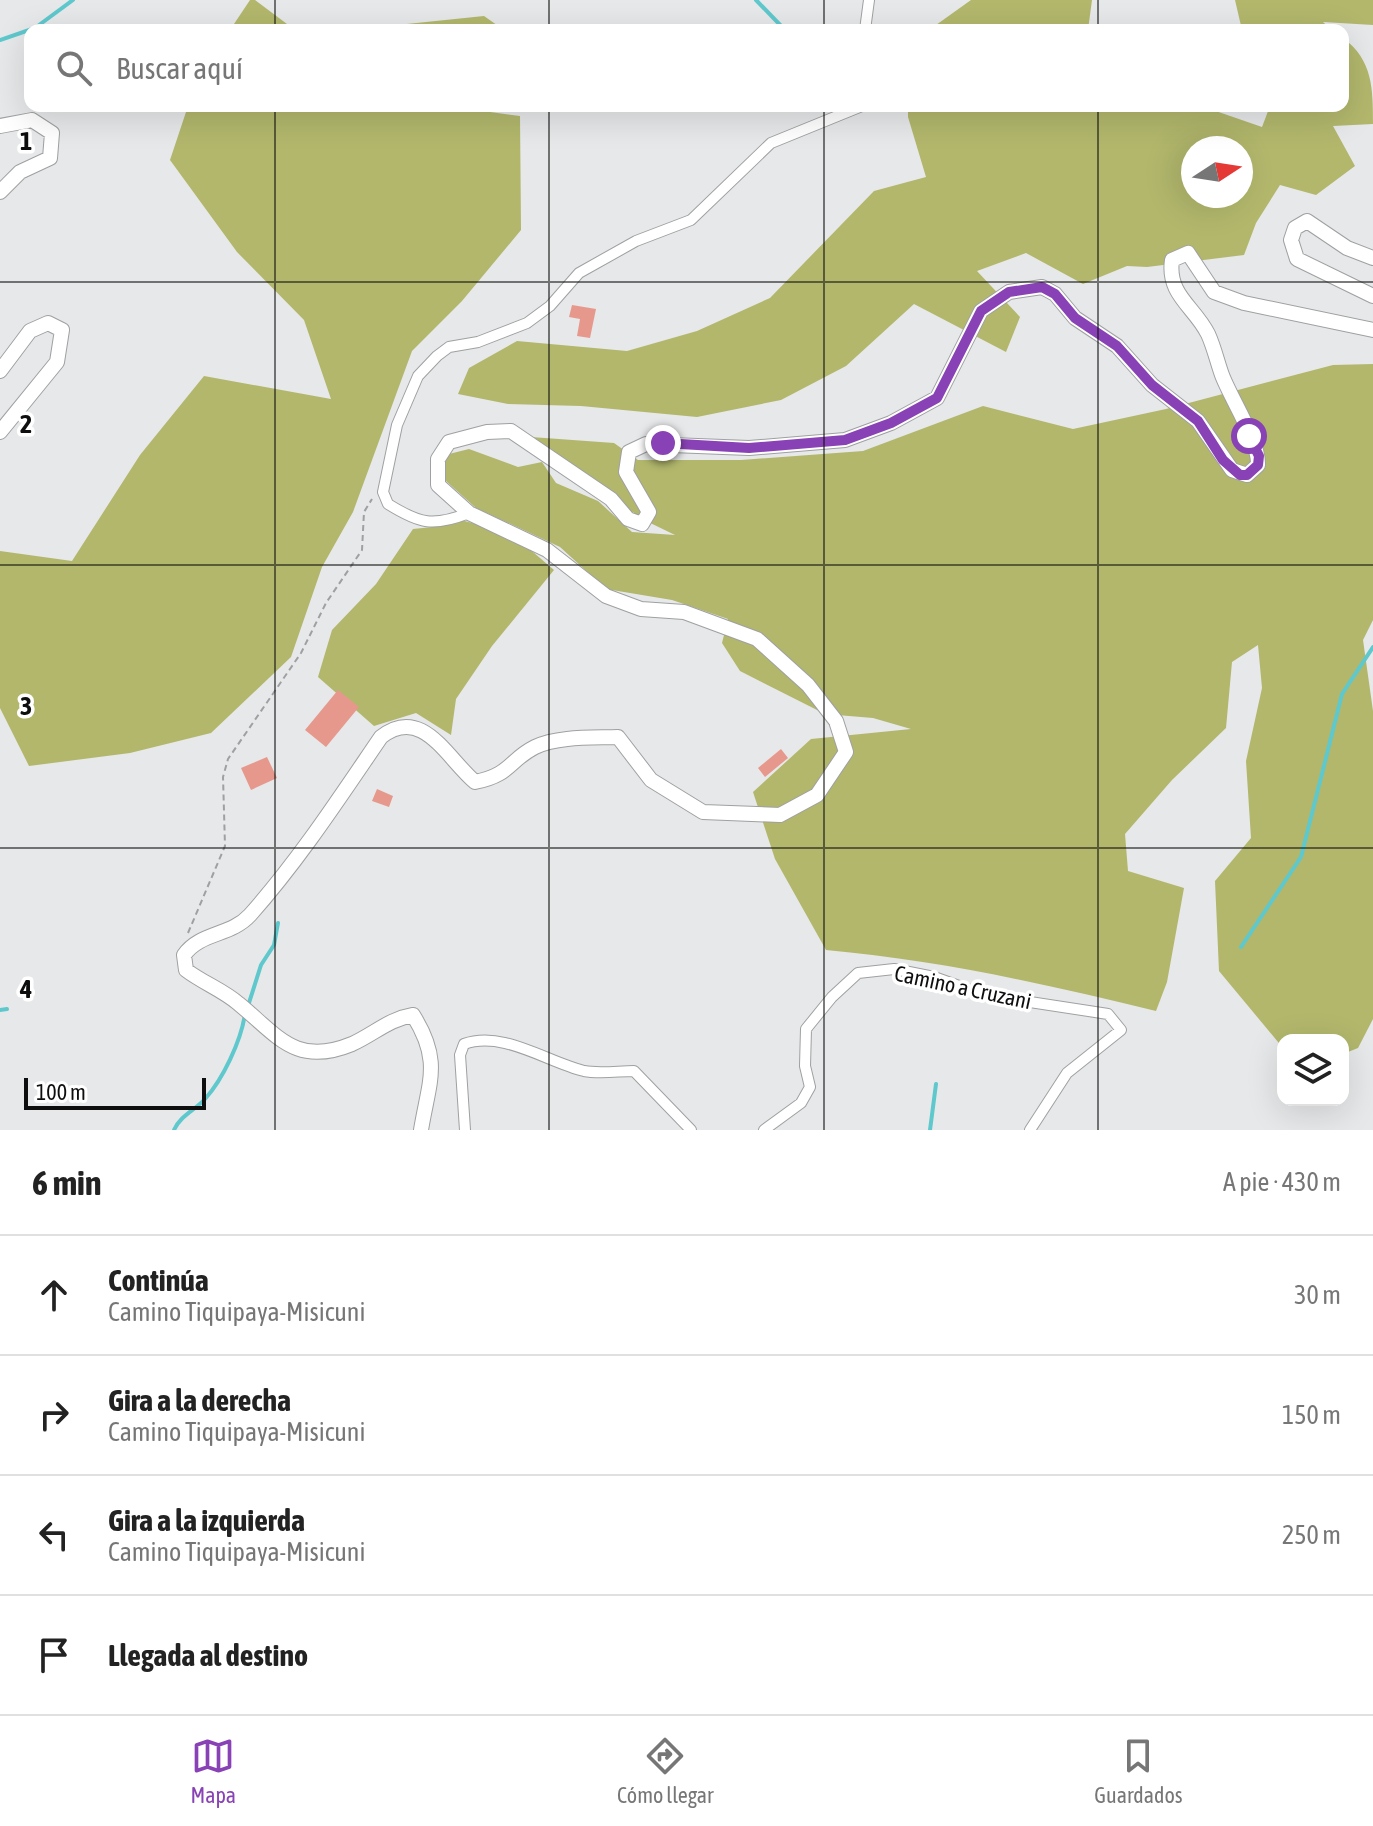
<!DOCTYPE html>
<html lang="es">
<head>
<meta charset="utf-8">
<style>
  :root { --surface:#fff; --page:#f6f6f6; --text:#222; --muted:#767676; --line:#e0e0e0; --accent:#8942b5 }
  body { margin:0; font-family:"Asap Condensed",sans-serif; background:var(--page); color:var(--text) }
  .controls { position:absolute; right:24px; bottom:24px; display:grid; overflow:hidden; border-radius:16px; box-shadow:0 8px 32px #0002 }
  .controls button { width:72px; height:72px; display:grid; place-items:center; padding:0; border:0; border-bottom:2px solid var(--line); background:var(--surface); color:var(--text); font:40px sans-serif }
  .compass { position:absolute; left:1181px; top:136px; width:72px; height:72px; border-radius:50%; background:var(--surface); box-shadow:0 8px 32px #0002; rotate:78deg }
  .scale { position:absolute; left:24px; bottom:20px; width:182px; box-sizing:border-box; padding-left:8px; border:4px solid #0e0e0e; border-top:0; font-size:22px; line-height:28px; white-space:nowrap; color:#0e0e0e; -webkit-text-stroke:6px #fff; paint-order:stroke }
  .stop { position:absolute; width:24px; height:24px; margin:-18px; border:6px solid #8942b5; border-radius:50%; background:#fff }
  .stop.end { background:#8942b5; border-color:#fff; box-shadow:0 2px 8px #0008 }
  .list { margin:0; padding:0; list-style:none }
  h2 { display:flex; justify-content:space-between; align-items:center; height:104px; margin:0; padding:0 32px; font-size:34px }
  h2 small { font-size:26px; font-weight:400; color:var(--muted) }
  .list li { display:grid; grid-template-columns:52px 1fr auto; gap:24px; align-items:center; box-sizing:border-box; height:120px; padding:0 32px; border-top:2px solid var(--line) }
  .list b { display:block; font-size:30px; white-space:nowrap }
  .list p { margin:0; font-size:26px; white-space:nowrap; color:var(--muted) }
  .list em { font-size:26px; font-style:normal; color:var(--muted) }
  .icon { flex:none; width:44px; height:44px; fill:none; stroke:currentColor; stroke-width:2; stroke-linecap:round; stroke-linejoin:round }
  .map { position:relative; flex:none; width:1373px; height:1130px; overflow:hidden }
  .search { position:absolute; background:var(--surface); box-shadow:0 8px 32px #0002; left:24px; right:24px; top:24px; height:88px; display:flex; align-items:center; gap:20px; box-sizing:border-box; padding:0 28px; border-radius:16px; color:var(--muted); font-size:30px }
  .sheet { height:584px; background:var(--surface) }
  nav { display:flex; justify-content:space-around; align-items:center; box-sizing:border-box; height:112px; border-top:2px solid var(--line); background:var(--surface); font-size:22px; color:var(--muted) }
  nav a { display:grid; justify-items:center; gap:4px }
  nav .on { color:var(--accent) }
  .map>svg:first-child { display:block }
  .forest { fill:#b2b76c; fill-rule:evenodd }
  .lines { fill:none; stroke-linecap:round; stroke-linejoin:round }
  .stream { stroke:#5ec8cd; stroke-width:4 }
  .building { fill:#e7988d }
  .street-casing { stroke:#9fa0a1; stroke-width:12 }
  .secondary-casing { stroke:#9fa0a1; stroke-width:16 }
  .path { stroke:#9fa0a1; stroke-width:2; stroke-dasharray:6 4; stroke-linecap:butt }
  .street { stroke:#fff; stroke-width:10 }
  .secondary { stroke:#fff; stroke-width:14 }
  .route { stroke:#8942b5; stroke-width:10 }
  .grid { fill:none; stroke:#0e0e0e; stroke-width:2; stroke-opacity:0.55 }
  .labels { text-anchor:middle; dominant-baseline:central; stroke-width:7; stroke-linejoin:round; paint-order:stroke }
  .street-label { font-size:22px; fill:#0e0e0e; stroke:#fff }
  .grid-label { font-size:26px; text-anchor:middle; font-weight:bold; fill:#0e0e0e; stroke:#fff; stroke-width:7; stroke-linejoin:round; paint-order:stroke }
</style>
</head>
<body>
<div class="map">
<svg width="1373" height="1130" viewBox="0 0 1373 1130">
  <rect width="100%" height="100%" fill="#e7e8e9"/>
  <!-- forest -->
  <path class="forest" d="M250 0H255L295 30H230Z
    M971 0H1092L1088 30H929Z
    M1235 0H1373V25L1323 22 1332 30H1242Z
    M484 16 504 30H382L397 25Z
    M1343 38C1373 60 1373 89 1373 124L1333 126 1355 166 1316 195 1280 185 1256 223 1244 255 1147 267 1127 266 1083 284 1026 253 977 271 1020 317 1006 352 914 304 846 366 781 400 697 417 581 406 508 404 458 394 469 368 517 341 627 351 697 331 770 298 874 191 926 177 908 117V106L1207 108 1262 127 1270 106H1343ZM1193 148H1241V196H1193Z
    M188 106H483V111L520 116 521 230 462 301 412 351 353 512 322 567 291 657 211 733 130 753 29 766 0 708V551L72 561 140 455 204 376 331 399 304 320 237 252 170 160Z
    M1373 364V620L1363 640 1373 711V1019L1358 1048 1343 1054V1040H1283V1048L1219 971 1215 881 1251 838 1246 761 1262 688 1258 645 1232 662 1226 728 1172 780 1125 834 1128 871 1184 888 1167 982 1156 1011C1046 984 938 960 826 950L775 859 753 792 811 739 911 729 873 718 825 714 740 671 722 643 728 619 672 600 606 589 560 547 476 508 436 472 449 454 469 449 518 467 542 462 556 483 598 501 632 532 675 535 642 519 531 437 614 443 638 460H741L863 451 983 406 1073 429 1166 409 1333 365Z
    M454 518 512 534 554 570 492 646 456 699 451 735 416 713 374 726 318 677 332 630 376 584 413 529 442 526Z"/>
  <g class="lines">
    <!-- stream -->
    <path class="stream" d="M756 0 785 30
      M0 40 35 28 73 0
      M1241 947 1301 857 1342 694 1373 647
      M248 1006 261 965 274 945 278 923
      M0 1010 7 1009
      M174 1130C180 1116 195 1110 205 1099 223 1079 241 1041 245 1014
      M930 1130 936 1084"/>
  </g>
  <!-- building -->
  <path class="building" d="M572 305 596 309 590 338 577 336 580 319 569 317Z
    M338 690 359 707 326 747 305 730Z
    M781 749 788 758 765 777 758 768Z
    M267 757 277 778 251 790 241 768Z
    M377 789 393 796 389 807 372 801Z"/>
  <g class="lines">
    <!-- street casing -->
    <g class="street-casing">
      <path id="street" d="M865 30 869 0
        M469 513C433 527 420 524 388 504L383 492 397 425 418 376 437 356 449 347 478 342 527 323 550 306 579 273 636 241 691 220 771 143 862 106
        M465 1130 460 1055 464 1044C503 1030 547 1062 584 1071 599 1074 619 1071 634 1071L691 1130
        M764 1130 801 1103 810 1087 805 1066 806 1029 832 997 858 973 894 969 934 977 984 995 1108 1014 1121 1030 1067 1073 1030 1130"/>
    </g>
    <!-- secondary casing -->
    <g class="secondary-casing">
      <path id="secondary" d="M0 126 32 120 52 133 50 158 20 172 0 192
        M1373 258 1347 248 1307 221 1295 228 1291 240 1297 259 1373 296
        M0 371 30 331 48 323 62 330 57 362 0 432
        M421 1130C429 1081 442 1061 413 1015 389 1019 374 1034 352 1044 296 1067 278 1036 239 1004 223 990 203 983 186 970L184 955C200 932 231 936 250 915 299 860 340 797 381 737 422 705 446 757 475 782 511 775 509 760 535 747 558 736 593 738 618 737L651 780 703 812 780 815 817 795 846 752 836 721 808 685 757 639 684 612 641 609 606 596 547 550 469 513 438 485V459L449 442 487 432 511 431 611 499 628 519 642 524 649 512 626 472 629 452 646 444 749 448 845 440 891 423 937 398 981 311 1009 292 1042 287 1055 294 1075 318 1117 346 1152 385 1198 421 1232 470 1247 475 1258 465C1259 441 1231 399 1222 375 1217 361 1214 347 1208 334 1194 306 1167 295 1172 260L1188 253 1214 292 1244 303 1373 330"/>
    </g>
    <!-- path -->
    <path class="path" d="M188 933 225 846 223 777 228 759 301 653 326 603 362 550 364 512 372 499"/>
    <!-- street -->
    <use href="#street" class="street"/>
    <!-- secondary -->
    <use href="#secondary" class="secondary"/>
  </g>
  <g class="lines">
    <!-- route -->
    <path class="route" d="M663 443 749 448 845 440 891 423 937 398 981 311 1009 292 1042 287 1055 294 1075 318 1117 346 1152 385 1198 421 1223 460 1240 475H1247L1258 465 1259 456 1249 436"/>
  </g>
  <!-- grid -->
  <path class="grid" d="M275 0V30M549 0V30M824 0V30M1098 0V30M275 106V1130M549 106V1130M824 106V1130M1098 106V1130M0 282H1373M0 565H1373M0 848H1373"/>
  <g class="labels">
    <!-- street labels -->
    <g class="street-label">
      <text transform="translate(963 987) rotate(12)">Camino a Cruzani</text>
    </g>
  </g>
  <g class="grid-label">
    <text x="26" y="150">1</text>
    <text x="26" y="433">2</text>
    <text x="26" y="715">3</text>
    <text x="26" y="998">4</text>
  </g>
</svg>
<div class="controls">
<button><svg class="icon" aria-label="layers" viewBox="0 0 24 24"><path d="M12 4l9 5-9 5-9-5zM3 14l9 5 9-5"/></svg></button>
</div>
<svg class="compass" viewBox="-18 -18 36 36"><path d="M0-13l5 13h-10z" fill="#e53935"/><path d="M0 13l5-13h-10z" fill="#767676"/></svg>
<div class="scale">100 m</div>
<div class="stop" style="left:1249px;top:436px"></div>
<div class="stop end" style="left:663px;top:443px"></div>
<div class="search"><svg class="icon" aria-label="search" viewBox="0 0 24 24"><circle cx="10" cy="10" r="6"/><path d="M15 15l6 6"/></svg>Buscar aquí</div>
</div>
<section class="sheet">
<h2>6 min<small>A pie · 430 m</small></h2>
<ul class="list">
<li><svg class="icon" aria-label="ahead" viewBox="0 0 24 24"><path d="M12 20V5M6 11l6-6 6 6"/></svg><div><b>Continúa</b><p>Camino Tiquipaya-Misicuni</p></div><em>30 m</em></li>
<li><svg class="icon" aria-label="right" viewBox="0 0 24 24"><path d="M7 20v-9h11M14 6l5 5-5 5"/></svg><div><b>Gira a la derecha</b><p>Camino Tiquipaya-Misicuni</p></div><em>150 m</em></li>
<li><svg class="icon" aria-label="left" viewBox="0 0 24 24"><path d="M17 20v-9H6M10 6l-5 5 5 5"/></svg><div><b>Gira a la izquierda</b><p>Camino Tiquipaya-Misicuni</p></div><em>250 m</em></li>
<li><svg class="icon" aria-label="arrive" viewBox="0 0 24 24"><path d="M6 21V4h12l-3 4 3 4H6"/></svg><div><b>Llegada al destino</b></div></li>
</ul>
</section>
<nav>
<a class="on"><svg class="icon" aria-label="map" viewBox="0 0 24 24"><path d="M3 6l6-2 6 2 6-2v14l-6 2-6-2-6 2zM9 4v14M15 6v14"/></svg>Mapa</a>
<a><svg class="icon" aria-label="directions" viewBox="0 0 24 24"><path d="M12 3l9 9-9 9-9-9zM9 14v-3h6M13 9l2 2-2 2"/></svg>Cómo llegar</a>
<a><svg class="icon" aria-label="saved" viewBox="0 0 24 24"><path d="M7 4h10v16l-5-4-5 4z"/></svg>Guardados</a>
</nav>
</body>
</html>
